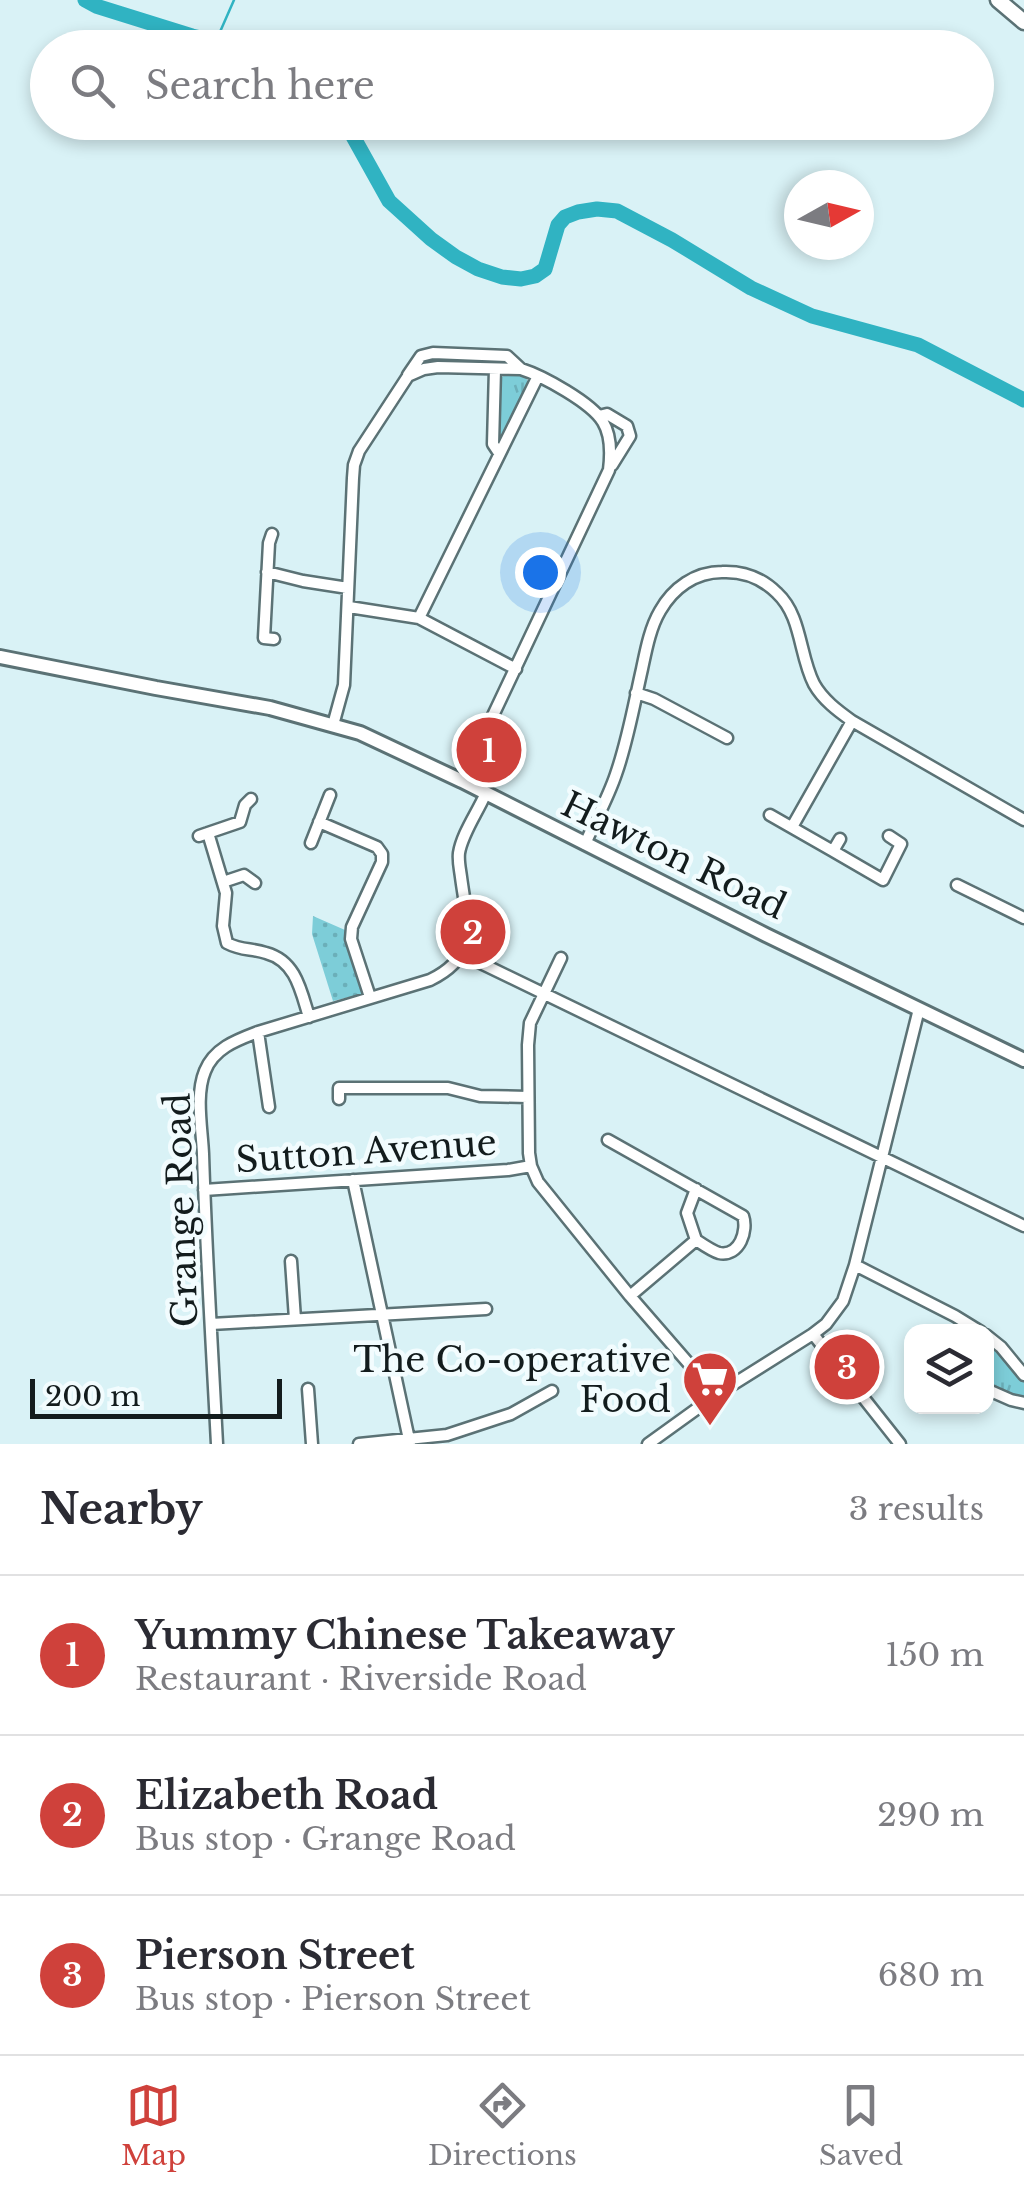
<!DOCTYPE html>
<html lang="en">
<head>
<meta charset="utf-8">
<style>
  :root { --surface:#fff; --page:#f2f2f3; --text:#2b2b33; --muted:#7c7c81; --line:#e1e1e2; --accent:#cf413b }
  body { margin:0; font-family:"Libre Baskerville",serif; background:var(--page); color:var(--text) }
  .controls { position:absolute; right:30px; bottom:30px; display:grid; overflow:hidden; border-radius:20px; box-shadow:0 5px 15px #0003 }
  .controls button { width:90px; height:90px; display:grid; place-items:center; padding:0; border:0; border-bottom:2px solid var(--line); background:var(--surface); color:var(--text); font:50px sans-serif }
  .compass { position:absolute; left:784px; top:170px; width:90px; height:90px; border-radius:50%; background:var(--surface); box-shadow:0 5px 15px #0003; rotate:82deg }
  .scale { position:absolute; left:30px; bottom:25px; width:252px; box-sizing:border-box; padding-left:10px; border:5px solid #131c1d; border-top:0; font-size:28px; line-height:35px; white-space:nowrap; color:#131c1d; -webkit-text-stroke:8px #f2fcfe; paint-order:stroke }
  .you { position:absolute; left:540px; top:572px; width:35px; height:35px; margin:-25px; border:8px solid #fff; border-radius:50%; background:#1a73e8; box-shadow:0 0 0 15px #1a73e833 }
  .badge { display:grid; place-items:center; width:65px; height:65px; border-radius:50%; background:var(--accent); color:#fff; font-size:32px; font-weight:700 }
  .pin { position:absolute; translate:-50% -50%; border:5px solid #fff; box-shadow:0 2px 10px #0006 }
  .list { margin:0; padding:0; list-style:none }
  h2 { display:flex; justify-content:space-between; align-items:center; height:130px; margin:0; padding:0 40px; font-size:42px }
  h2 small { font-size:32px; font-weight:400; color:var(--muted) }
  .list li { display:grid; grid-template-columns:65px 1fr auto; gap:30px; align-items:center; box-sizing:border-box; height:160px; padding:0 40px; border-top:2px solid var(--line) }
  .list b { display:block; font-size:38px; white-space:nowrap }
  .list p { margin:0; font-size:32px; white-space:nowrap; color:var(--muted) }
  .list em { font-size:32px; font-style:normal; color:var(--muted) }
  .icon { flex:none; width:55px; height:55px; fill:none; stroke:currentColor; stroke-width:2; stroke-linecap:round; stroke-linejoin:round }
  .map { position:relative; flex:none; width:1024px; height:1444px; overflow:hidden }
  .search { position:absolute; background:var(--surface); box-shadow:0 5px 15px #0003; left:30px; right:30px; top:30px; height:110px; display:flex; align-items:center; gap:25px; box-sizing:border-box; padding:0 35px; border-radius:55px; color:var(--muted); font-size:38px }
  .sheet { height:610px; background:var(--surface) }
  nav { display:flex; justify-content:space-around; align-items:center; box-sizing:border-box; height:140px; border-top:2px solid var(--line); background:var(--surface); font-size:28px; color:var(--muted) }
  nav a { display:grid; justify-items:center; gap:5px }
  nav .on { color:var(--accent) }
  .map>svg:first-child { display:block }
  .grass { fill:url(#grass-tufts) }
  .park { fill:url(#park-dots) }
  .lines { fill:none; stroke-linecap:round; stroke-linejoin:round }
  .stream { stroke:#30b3c2; stroke-width:2.5 }
  .river { stroke:#30b3c2; stroke-width:15 }
  .minor-casing { stroke:#5b7275; stroke-width:15 }
  .tertiary-casing { stroke:#5b7275; stroke-width:18 }
  .secondary-casing { stroke:#5b7275; stroke-width:19 }
  .minor { stroke:#fff; stroke-width:10 }
  .tertiary { stroke:#fff; stroke-width:12 }
  .secondary { stroke:#fff; stroke-width:14 }
  .labels { text-anchor:middle; dominant-baseline:central; stroke-width:9; stroke-linejoin:round; paint-order:stroke }
  .street-label { font-size:35px; fill:#131c1d; stroke:#f2fcfe }
  .poi-label { font-size:35px; fill:#131c1d; stroke:#f2fcfe; text-anchor:end }
</style>
</head>
<body>
<div class="map">
<svg width="1024" height="1444" viewBox="0 0 1024 1444">
  <defs>
    <pattern id="grass-tufts" width="24" height="20" patternUnits="userSpaceOnUse" patternTransform="scale(2.5)"><rect width="24" height="20" fill="#7dcdd8"/><path d="M3 7l-1-3M5 7V3M7 7l1-3M15 17l-1-3M17 17v-4M19 17l1-3" fill="none" stroke="#6bafb9"/></pattern>
    <pattern id="park-dots" width="8" height="8" patternUnits="userSpaceOnUse" patternTransform="scale(2.5)"><rect width="8" height="8" fill="#7dcdd8"/><path d="M2 2h.1M6 6h.1" fill="none" stroke="#6bafb9" stroke-width="1.8" stroke-linecap="round"/></pattern>
  </defs>
  <rect width="100%" height="100%" fill="#d9f2f6"/>
  <!-- grass -->
  <path class="grass" d="M508 373C520 373 530 375 528 389L502 438 498 435 499 379Z
    M986 1341 1008 1361 1024 1381V1398L1003 1392 987 1382Z"/>
  <!-- park -->
  <path class="park" d="M313 916 345 930 346 941 362 994 333 1001 312 934Z"/>
  <g class="lines">
    <!-- stream -->
    <path class="stream" d="M216 41 234 0"/>
    <!-- river -->
    <path class="river" d="M85 0 96 6 192 36 245 48
      M345 122 389 201 431 239 456 257 478 269 502 277 521 279 535 276 545 269 558 225 565 217 578 212 597 209 617 211 672 240 751 288 812 316 918 345 1024 400"/>
    <!-- minor casing -->
    <g class="minor-casing">
      <path id="minor" d="M495 369 493 444 499 453
        M408 375 421 356 433 353 507 356 521 369
        M599 416 607 414 627 426 630 436 612 465
        M272 534 269 543 264 638 274 639
        M267 572 303 581 348 588
        M349 607 419 618 516 669
        M419 618 538 376
        M636 693 654 699 727 738
        M333 725 344 685 353 478 354 465 359 451 408 376 424 369 438 367 521 369C543 376 592 403 603 422 611 435 611 454 609 470L462 781
        M770 815 833 851 840 839
        M319 822 377 847 382 854V862L352 927 351 939 370 997
        M792 827 852 721
        M208 833 226 893 223 926 227 943C242 951 251 948 266 953 296 961 301 991 309 1017
        M199 836 240 822 245 805 251 799
        M311 843 330 795
        M585 844C595 821 608 798 616 774 628 740 634 704 642 669 646 650 650 628 660 611 673 588 695 572 722 572 743 571 762 578 777 593 802 616 799 655 814 684 823 700 838 711 852 721L1024 820
        M833 851 883 880 901 844 889 836
        M223 882 244 875 255 883
        M957 885 1024 918
        M462 954 1024 1226
        M561 958 530 1023 528 1045 529 1153 531 1166 538 1182 630 1296 716 1395
        M258 1032 269 1107
        M339 1099V1088H448L480 1096 528 1097
        M608 1140 743 1216C748 1230 740 1257 719 1253 712 1251 702 1244 696 1240L630 1296
        M353 1180 410 1444
        M204 1190 508 1170 531 1166
        M696 1240 687 1213 696 1189
        M291 1261 295 1319
        M855 1265 955 1316 981 1332
        M211 1324 486 1309
        M813 1334 900 1444
        M986 1335 1001 1347 1024 1375
        M308 1389 312 1444
        M986 1389 1011 1400 1024 1403
        M217 1444C212 1347 206 1251 203 1154 202 1129 195 1095 205 1071 214 1048 237 1040 258 1032L430 980C480 956 467 923 461 877 460 869 458 861 459 853 462 834 477 813 485 795
        M359 1444 447 1435 511 1414 552 1391
        M648 1444 716 1395 813 1334 826 1324 843 1301 855 1265 919 1009"/>
    </g>
    <!-- tertiary casing -->
    <g class="tertiary-casing">
      <path id="tertiary" d="M0 657 156 688 270 708 360 733 462 781 766 935 1024 1060"/>
    </g>
    <!-- secondary casing -->
    <g class="secondary-casing">
      <path id="secondary" d="M998 0 1024 22"/>
    </g>
    <!-- minor -->
    <use href="#minor" class="minor"/>
    <!-- tertiary -->
    <use href="#tertiary" class="tertiary"/>
    <!-- secondary -->
    <use href="#secondary" class="secondary"/>
  </g>
  <!-- icons -->
  <defs>
    <g id="supermarket-pin" transform="scale(2.875)"><path d="M0 17L-7.5 6A9.5 9.5 0 1 1 7.5 6Z" fill="#cf413b" stroke="#f2fcfe"/><path d="M-6-5.5h2.5l.6 2H6L4.5 2H-2.5L-4.4-4H-6ZM-1.5 3.2a1.3 1.3 0 1 0 .1 0ZM3 3.2a1.3 1.3 0 1 0 .1 0Z" fill="#fff"/></g>
  </defs>
  <g fill-rule="evenodd">
    <use href="#supermarket-pin" x="710" y="1379"/>
  </g>
  <g class="labels">
    <!-- street labels -->
    <g class="street-label">
      <text transform="translate(674 855) rotate(26)">Hawton Road</text>
      <text transform="translate(366 1151) rotate(-4)">Sutton Avenue</text>
      <text transform="translate(181 1210) rotate(-92)">Grange Road</text>
    </g>
    <!-- poi labels -->
    <g class="poi-label">
      <text x="671" y="1359">The Co-operative<tspan x="671" dy="40">Food</tspan></text>
    </g>
  </g>
</svg>
<div class="controls">
<button><svg class="icon" aria-label="layers" viewBox="0 0 24 24"><path d="M12 4l9 5-9 5-9-5zM3 14l9 5 9-5"/></svg></button>
</div>
<svg class="compass" viewBox="-18 -18 36 36"><path d="M0-13l5 13h-10z" fill="#e53935"/><path d="M0 13l5-13h-10z" fill="#7c7c81"/></svg>
<div class="scale">200 m</div>
<div class="you"></div>
<div class="pin badge" style="left:489px;top:750px">1</div>
<div class="pin badge" style="left:473px;top:932px">2</div>
<div class="pin badge" style="left:847px;top:1367px">3</div>
<div class="search"><svg class="icon" aria-label="search" viewBox="0 0 24 24"><circle cx="10" cy="10" r="6"/><path d="M15 15l6 6"/></svg>Search here</div>
</div>
<section class="sheet">
<h2>Nearby<small>3 results</small></h2>
<ul class="list">
<li><span class="badge">1</span><div><b>Yummy Chinese Takeaway</b><p>Restaurant · Riverside Road</p></div><em>150 m</em></li>
<li><span class="badge">2</span><div><b>Elizabeth Road</b><p>Bus stop · Grange Road</p></div><em>290 m</em></li>
<li><span class="badge">3</span><div><b>Pierson Street</b><p>Bus stop · Pierson Street</p></div><em>680 m</em></li>
</ul>
</section>
<nav>
<a class="on"><svg class="icon" aria-label="map" viewBox="0 0 24 24"><path d="M3 6l6-2 6 2 6-2v14l-6 2-6-2-6 2zM9 4v14M15 6v14"/></svg>Map</a>
<a><svg class="icon" aria-label="directions" viewBox="0 0 24 24"><path d="M12 3l9 9-9 9-9-9zM9 14v-3h6M13 9l2 2-2 2"/></svg>Directions</a>
<a><svg class="icon" aria-label="saved" viewBox="0 0 24 24"><path d="M7 4h10v16l-5-4-5 4z"/></svg>Saved</a>
</nav>
</body>
</html>
